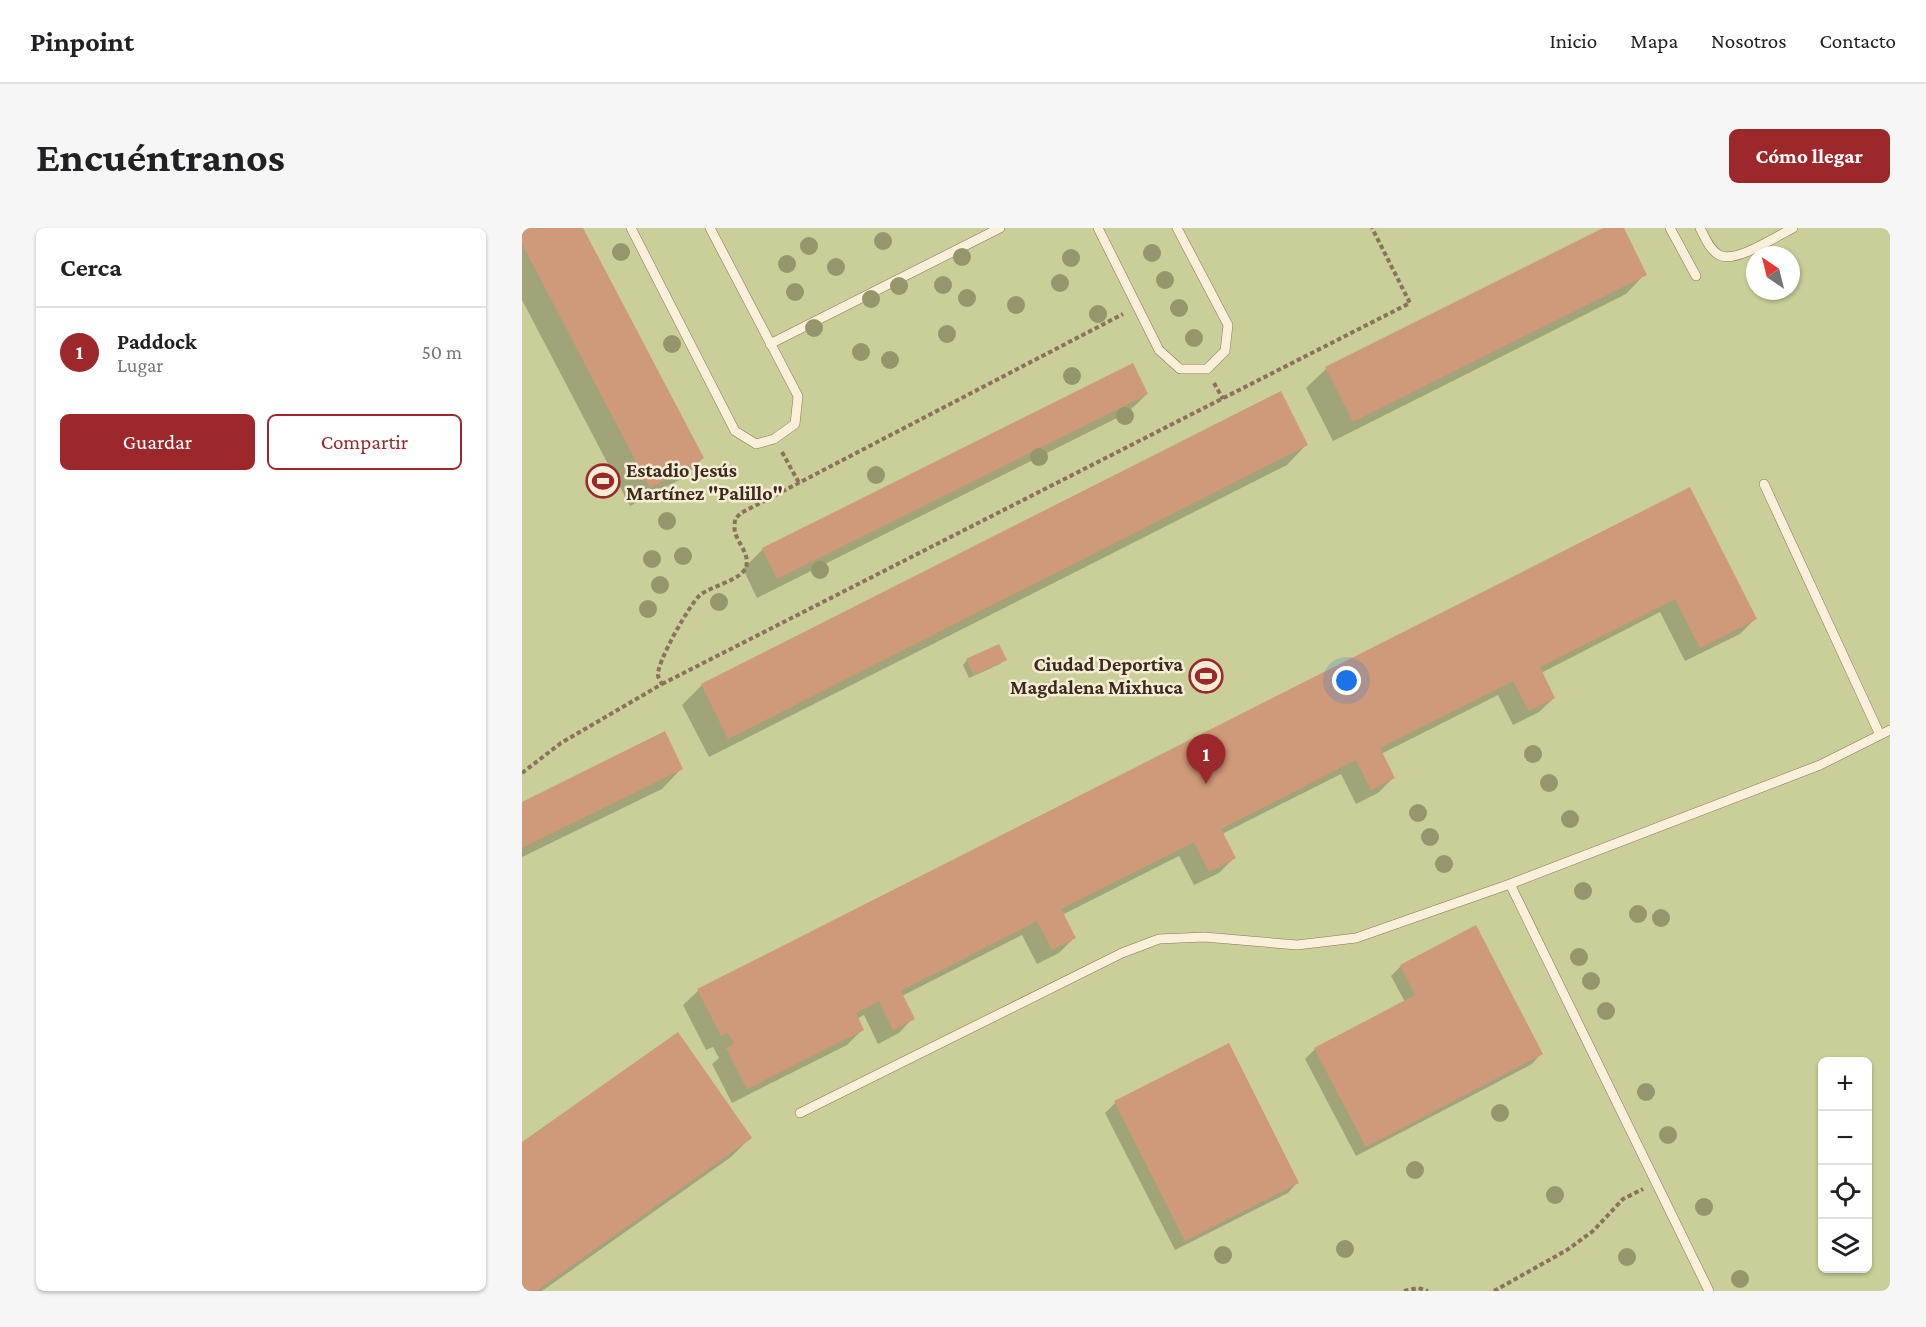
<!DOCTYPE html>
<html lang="es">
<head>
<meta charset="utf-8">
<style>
  :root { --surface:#fff; --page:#f6f6f6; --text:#202124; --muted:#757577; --line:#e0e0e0; --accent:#9c282c }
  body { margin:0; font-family:"Crimson Pro",serif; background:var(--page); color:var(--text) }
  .controls { position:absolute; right:18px; bottom:18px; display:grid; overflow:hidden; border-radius:9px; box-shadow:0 2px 4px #0004 }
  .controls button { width:54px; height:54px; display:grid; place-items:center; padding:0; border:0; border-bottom:2px solid var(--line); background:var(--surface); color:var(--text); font:30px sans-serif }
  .compass { position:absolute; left:1224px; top:18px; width:54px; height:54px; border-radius:50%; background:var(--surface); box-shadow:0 2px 4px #0004; rotate:325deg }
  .you { position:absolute; left:825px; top:453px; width:21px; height:21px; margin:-15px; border:4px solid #fff; border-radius:50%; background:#1a73e8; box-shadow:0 0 0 9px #1a73e833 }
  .badge { display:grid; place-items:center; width:39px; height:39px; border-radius:50%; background:var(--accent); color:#fff; font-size:20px; font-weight:700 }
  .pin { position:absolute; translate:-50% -50px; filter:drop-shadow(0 2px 3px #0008) }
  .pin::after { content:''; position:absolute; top:32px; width:21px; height:18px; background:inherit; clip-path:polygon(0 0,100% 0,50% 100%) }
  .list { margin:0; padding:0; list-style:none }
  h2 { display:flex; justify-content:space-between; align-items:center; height:78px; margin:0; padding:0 24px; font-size:26px }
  h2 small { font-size:20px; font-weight:400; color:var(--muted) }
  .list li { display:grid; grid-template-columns:39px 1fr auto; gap:18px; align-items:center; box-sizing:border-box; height:90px; padding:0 24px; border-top:2px solid var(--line) }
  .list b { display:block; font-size:22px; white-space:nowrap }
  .list p { margin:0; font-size:20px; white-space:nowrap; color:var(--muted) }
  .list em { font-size:20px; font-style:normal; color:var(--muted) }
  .actions { display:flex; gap:12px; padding:18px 24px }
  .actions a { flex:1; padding:14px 0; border:2px solid var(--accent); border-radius:9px; text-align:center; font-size:21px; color:var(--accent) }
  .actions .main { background:var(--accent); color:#fff }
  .icon { flex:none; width:33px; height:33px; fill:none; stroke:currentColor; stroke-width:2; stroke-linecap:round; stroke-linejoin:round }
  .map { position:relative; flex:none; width:1368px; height:1063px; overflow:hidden; border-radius:9px }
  header { display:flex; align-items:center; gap:36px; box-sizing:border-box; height:84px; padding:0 30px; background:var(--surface); border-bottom:2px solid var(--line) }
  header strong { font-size:28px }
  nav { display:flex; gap:33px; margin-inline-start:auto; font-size:21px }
  .intro { display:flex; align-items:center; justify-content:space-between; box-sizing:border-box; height:144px; padding:0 36px }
  h1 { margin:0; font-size:42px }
  .button { padding:15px 27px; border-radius:9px; background:var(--accent); color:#fff; font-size:21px; font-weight:700 }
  main { display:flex; gap:36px; padding:0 36px }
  aside { flex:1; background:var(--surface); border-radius:9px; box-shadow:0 2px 4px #0004 }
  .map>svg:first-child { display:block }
  .green { fill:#cace98; fill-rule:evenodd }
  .shadow { fill:#0003 }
  .building { fill:#cf9a79 }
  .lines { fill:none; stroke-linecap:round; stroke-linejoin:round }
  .service-casing { stroke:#8b725a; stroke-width:10 }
  .path { stroke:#8b725a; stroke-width:4; stroke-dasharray:4.5 3; stroke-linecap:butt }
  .service { stroke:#faefd8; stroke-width:9 }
  .tree { fill:#96966c }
  .labels { text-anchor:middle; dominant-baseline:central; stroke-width:5; stroke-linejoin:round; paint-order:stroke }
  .poi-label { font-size:20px; font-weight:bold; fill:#3b2b1e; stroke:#f7ecd4; text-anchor:start }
</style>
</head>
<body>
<header>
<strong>Pinpoint</strong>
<nav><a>Inicio</a><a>Mapa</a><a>Nosotros</a><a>Contacto</a></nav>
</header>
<div class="intro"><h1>Encuéntranos</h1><a class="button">Cómo llegar</a></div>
<main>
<aside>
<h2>Cerca<small></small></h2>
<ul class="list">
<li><span class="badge">1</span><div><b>Paddock</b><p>Lugar</p></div><em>50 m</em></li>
</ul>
<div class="actions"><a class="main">Guardar</a><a>Compartir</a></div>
</aside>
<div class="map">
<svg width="1368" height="1063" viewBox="0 0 1368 1063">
  <rect width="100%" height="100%" fill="#f0e1c4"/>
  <!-- green -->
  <path class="green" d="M0 0H1368V1063H0ZM1233 27H1269V63H1233ZM1300 834H1346V1040H1300Z"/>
  <!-- shadow -->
  <path class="shadow" d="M0 0H59L181 230 161 250 108 278 0 72Z
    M1084 0H1100L1123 46 1104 66 811 213 784 160 804 141Z
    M625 166 605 185 235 370 221 341 241 321Z
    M784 217 765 237 187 529 160 477 180 457Z
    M1168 261 1233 391 1218 406 1163 433 1138 384 1019 445 1032 470 1017 484 991 497 976 467 859 526 871 550 856 565 834 576 819 546 700 606 712 630 697 645 672 657 657 628 540 687 552 710 537 725 515 736 500 707 380 768 391 790 377 805 356 816 342 787 335 791 340 802 325 817 210 875 190 836 197 830 191 819 184 822 161 777 176 763Z
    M445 432H483L478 436 447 450 441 437Z
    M159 541 140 561 0 629V575Z
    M879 738 1019 826 1010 836 834 928 783 831 793 821 883 774 869 748Z
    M593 875 775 955 766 965 653 1022 583 885Z
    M229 909 209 929 20 1063H0V916Z"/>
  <!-- building -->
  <path class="building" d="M0 0H61L182 230 128 260 0 16Z
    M1081 0H1102L1125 47 831 194 803 139Z
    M611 135 626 166 255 351 240 320Z
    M759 163 786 217 206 511 179 456Z
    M1168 259 1235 391 1178 420 1153 371 1018 439 1033 470 1007 483 991 453 858 520 873 550 849 562 834 532 699 601 714 630 687 644 672 614 539 681 554 710 530 722 515 693 379 763 393 791 371 802 357 773 334 785 342 802 225 861 204 820 212 816 206 805 199 808 175 761Z
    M477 416 485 432 452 447 444 431Z
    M143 503 161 541 0 620V574Z
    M954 697 1021 826 844 919 792 820 893 767 878 737Z
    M156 804 230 910 14 1063H0V914Z
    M707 815 777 955 663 1013 592 873Z"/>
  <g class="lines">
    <!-- service casing -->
    <g class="service-casing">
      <path id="service" d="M109 0 213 203 234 216 252 211 273 196 276 168 188 0
        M576 0 637 122 658 141H685L703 123 706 97 655 0
        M1148 0 1174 48
        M1178 0C1183 9 1187 21 1197 27 1213 36 1255 8 1271 0
        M248 116 478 0
        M1242 256 1358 507 1368 502
        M988 656 1187 1063
        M278 885 600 725 637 711 682 709 775 717 834 710 988 656 1298 537 1358 507"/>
    </g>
    <!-- path -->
    <path class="path" d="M692 155 701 171
      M260 224 277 255
      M140 456 888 75 850 0
      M0 545 39 515 140 456C139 454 137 451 136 448 134 435 168 376 178 367 189 358 220 352 224 339 228 326 216 316 213 304 212 300 213 295 213 291L219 285 601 86
      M882 1063 896 1060 906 1063
      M972 1063 1045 1022 1071 1003 1101 971 1121 961"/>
    <!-- service -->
    <use href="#service" class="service"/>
  </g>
  <!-- trees -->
  <g class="tree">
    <circle cx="361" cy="13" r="9"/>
    <circle cx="287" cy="18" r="9"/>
    <circle cx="99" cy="24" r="9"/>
    <circle cx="630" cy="25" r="9"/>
    <circle cx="440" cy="29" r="9"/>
    <circle cx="549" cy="30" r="9"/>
    <circle cx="265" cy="36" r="9"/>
    <circle cx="314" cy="39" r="9"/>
    <circle cx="643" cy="52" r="9"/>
    <circle cx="538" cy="55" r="9"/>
    <circle cx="421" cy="57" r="9"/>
    <circle cx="377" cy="58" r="9"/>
    <circle cx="273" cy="64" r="9"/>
    <circle cx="445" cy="70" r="9"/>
    <circle cx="349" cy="71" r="9"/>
    <circle cx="494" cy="77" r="9"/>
    <circle cx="657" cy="80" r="9"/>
    <circle cx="576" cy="86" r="9"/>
    <circle cx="292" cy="100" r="9"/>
    <circle cx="425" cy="106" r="9"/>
    <circle cx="672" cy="110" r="9"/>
    <circle cx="150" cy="116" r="9"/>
    <circle cx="339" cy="124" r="9"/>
    <circle cx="368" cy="132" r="9"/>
    <circle cx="550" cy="148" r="9"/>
    <circle cx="603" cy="188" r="9"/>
    <circle cx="517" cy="229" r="9"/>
    <circle cx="354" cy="247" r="9"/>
    <circle cx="145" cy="293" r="9"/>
    <circle cx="161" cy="328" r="9"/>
    <circle cx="130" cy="331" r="9"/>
    <circle cx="298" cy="342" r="9"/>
    <circle cx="138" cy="357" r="9"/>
    <circle cx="197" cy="374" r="9"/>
    <circle cx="126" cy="381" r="9"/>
    <circle cx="1011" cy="526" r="9"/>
    <circle cx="1027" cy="555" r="9"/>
    <circle cx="896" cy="585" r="9"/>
    <circle cx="1048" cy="591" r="9"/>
    <circle cx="908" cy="609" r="9"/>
    <circle cx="922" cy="636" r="9"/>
    <circle cx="1061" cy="663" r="9"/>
    <circle cx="1116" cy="686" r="9"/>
    <circle cx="1139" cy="690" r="9"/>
    <circle cx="1057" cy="729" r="9"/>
    <circle cx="1069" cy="753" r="9"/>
    <circle cx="1084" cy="783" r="9"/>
    <circle cx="1124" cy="864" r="9"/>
    <circle cx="978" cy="885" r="9"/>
    <circle cx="1146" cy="907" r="9"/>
    <circle cx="893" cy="942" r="9"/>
    <circle cx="1033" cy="967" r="9"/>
    <circle cx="1182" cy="979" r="9"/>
    <circle cx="823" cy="1021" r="9"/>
    <circle cx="701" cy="1027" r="9"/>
    <circle cx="1105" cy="1029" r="9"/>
    <circle cx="1218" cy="1051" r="9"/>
  </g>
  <!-- icons -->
  <defs>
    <g id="stadium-ring" transform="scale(1.725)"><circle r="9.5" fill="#f7ecd4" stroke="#9c282c" stroke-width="1.5"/><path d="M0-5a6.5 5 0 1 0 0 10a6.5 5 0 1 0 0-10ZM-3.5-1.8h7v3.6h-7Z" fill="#9c282c"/></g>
  </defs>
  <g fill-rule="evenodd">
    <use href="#stadium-ring" x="81" y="253"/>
    <use href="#stadium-ring" x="684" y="448"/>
  </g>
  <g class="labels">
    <!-- poi labels -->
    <g class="poi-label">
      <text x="104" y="242">Estadio Jesús<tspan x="104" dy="23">Martínez "Palillo"</tspan></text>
      <text x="661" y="436" text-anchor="end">Ciudad Deportiva<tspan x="661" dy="23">Magdalena Mixhuca</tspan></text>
    </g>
  </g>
</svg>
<div class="controls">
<button>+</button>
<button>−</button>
<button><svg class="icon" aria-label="locate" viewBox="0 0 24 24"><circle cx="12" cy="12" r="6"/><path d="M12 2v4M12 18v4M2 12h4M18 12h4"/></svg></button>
<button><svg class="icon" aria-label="layers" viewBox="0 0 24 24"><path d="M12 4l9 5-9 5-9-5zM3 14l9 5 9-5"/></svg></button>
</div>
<svg class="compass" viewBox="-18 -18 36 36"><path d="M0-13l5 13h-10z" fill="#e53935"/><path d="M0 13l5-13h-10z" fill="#757577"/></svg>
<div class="you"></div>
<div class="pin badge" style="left:684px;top:556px">1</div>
</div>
</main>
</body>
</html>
